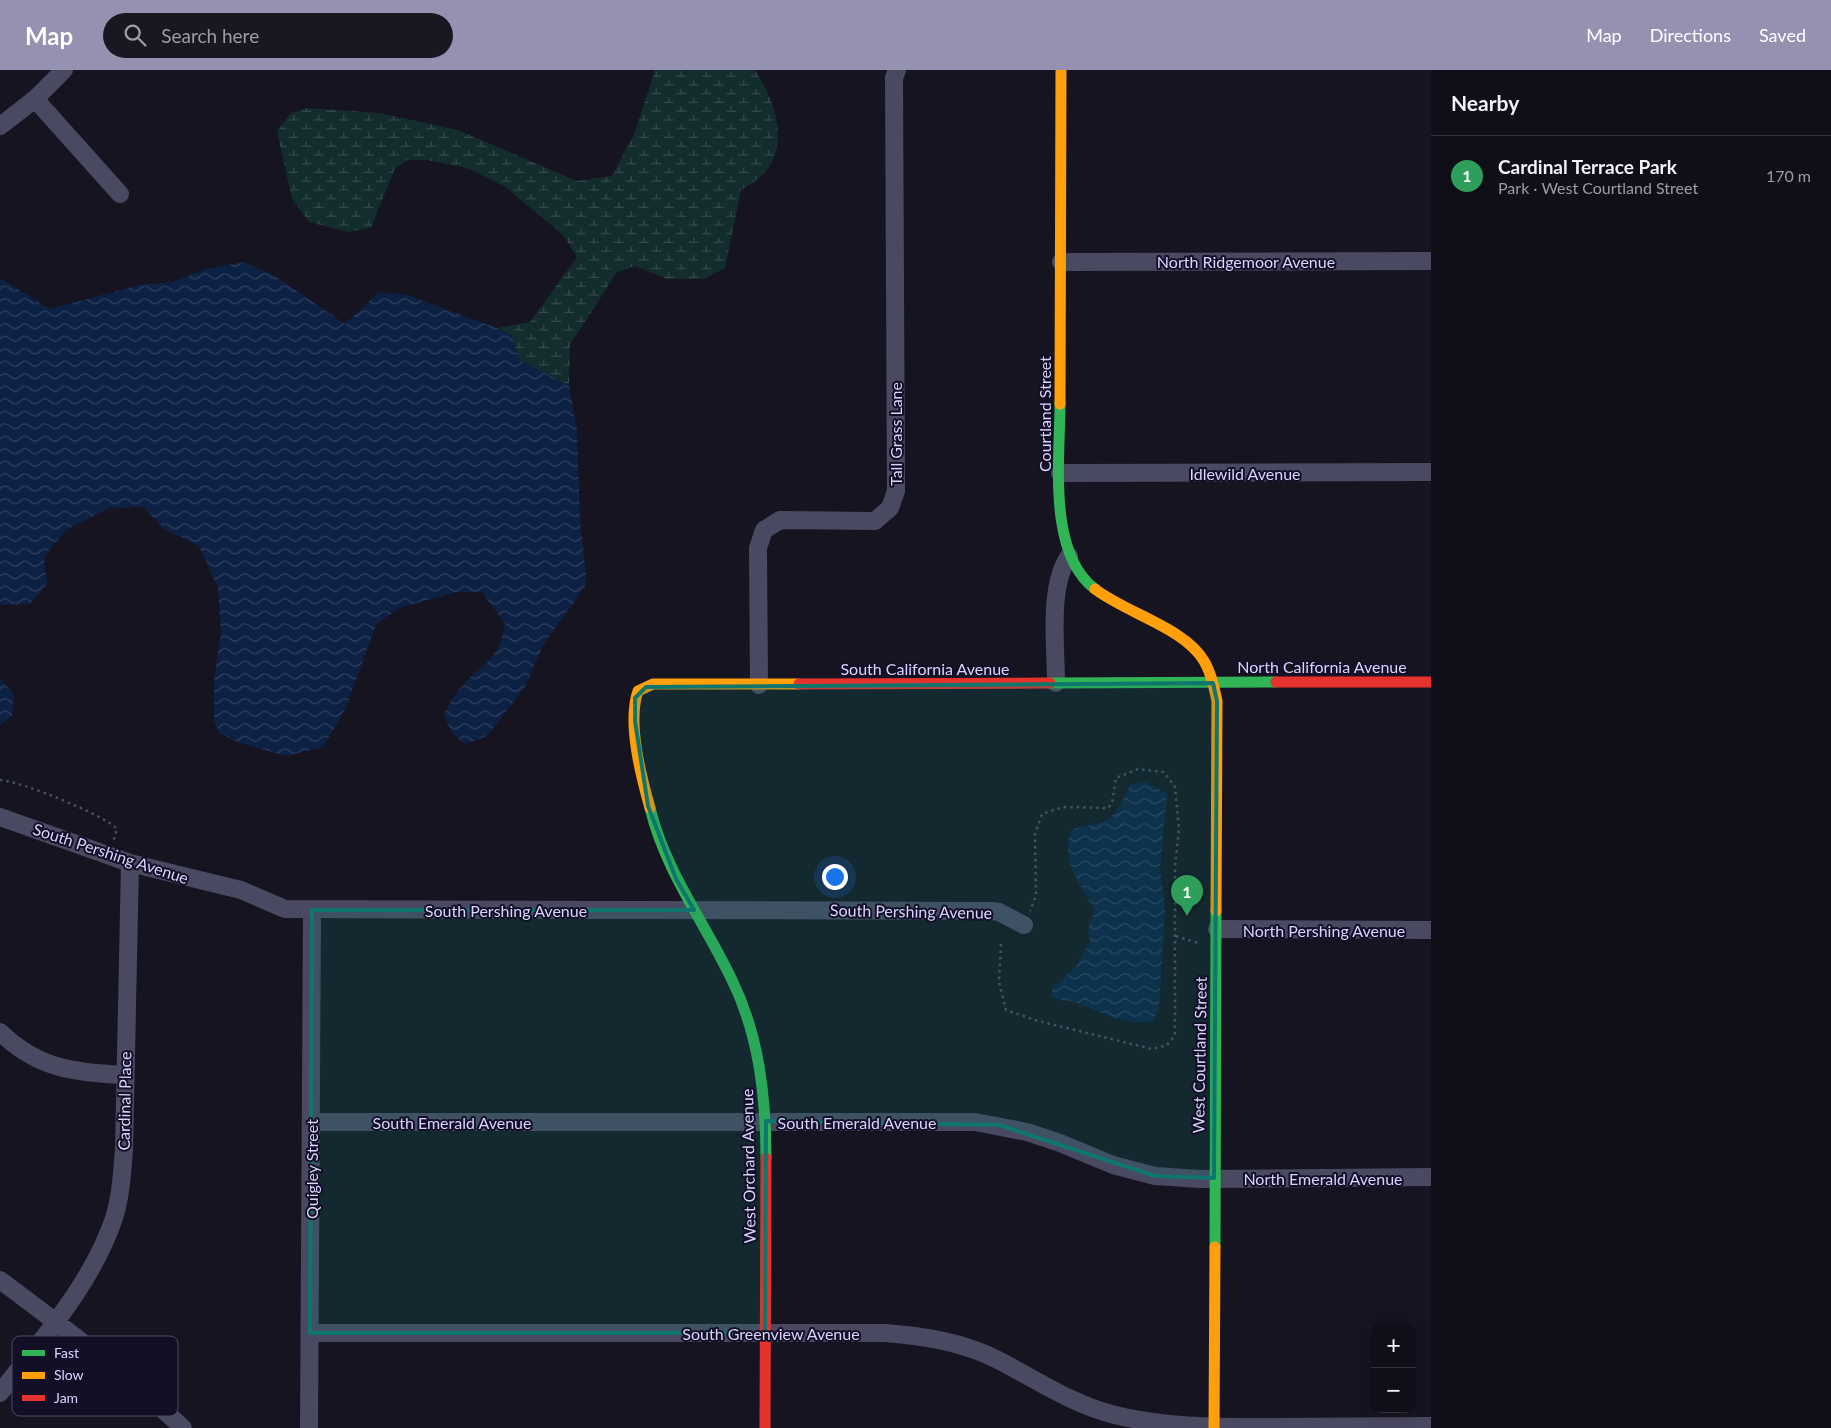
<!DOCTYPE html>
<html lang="en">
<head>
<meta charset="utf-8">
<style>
  :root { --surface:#100f19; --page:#191822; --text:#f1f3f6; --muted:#9c9ca2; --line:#302f38; --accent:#9591b1 }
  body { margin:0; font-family:Lato,sans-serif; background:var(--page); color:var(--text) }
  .controls { position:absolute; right:15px; bottom:15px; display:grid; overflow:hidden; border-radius:10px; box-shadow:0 5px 20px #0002 }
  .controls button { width:45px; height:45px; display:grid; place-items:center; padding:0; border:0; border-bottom:1px solid var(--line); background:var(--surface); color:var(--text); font:25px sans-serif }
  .you { position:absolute; left:834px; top:806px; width:18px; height:18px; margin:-12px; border:4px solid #fff; border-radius:50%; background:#1a73e8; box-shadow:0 0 0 8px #1a73e833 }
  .badge { display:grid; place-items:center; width:32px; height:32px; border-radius:50%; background:var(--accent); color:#fff; font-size:16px; font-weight:700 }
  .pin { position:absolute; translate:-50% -41px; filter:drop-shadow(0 1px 2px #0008) }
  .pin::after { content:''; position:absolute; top:26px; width:18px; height:15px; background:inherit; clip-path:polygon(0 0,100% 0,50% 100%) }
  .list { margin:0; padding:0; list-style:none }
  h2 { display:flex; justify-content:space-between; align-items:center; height:65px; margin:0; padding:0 20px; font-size:21px }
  h2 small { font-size:16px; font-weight:400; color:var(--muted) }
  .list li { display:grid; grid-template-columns:32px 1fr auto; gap:15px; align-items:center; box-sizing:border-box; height:80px; padding:0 20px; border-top:1px solid var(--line) }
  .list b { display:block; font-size:19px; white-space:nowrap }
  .list p { margin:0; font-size:16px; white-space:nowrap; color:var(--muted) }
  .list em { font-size:16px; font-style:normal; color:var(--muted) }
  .icon { flex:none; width:28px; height:28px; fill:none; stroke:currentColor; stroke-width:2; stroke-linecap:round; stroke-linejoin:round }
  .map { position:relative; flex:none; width:1431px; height:1358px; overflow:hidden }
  header { display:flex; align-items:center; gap:30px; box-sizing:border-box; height:70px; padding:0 25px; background:var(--accent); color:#fff }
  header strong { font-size:24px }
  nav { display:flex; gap:28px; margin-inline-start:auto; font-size:18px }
  .search { width:350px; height:45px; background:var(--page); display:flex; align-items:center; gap:12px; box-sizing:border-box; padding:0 18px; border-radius:28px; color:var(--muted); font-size:19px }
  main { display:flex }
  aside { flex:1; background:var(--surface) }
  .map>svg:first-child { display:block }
  .wetland { fill:url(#wetland-marsh) }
  .water { fill:url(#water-waves) }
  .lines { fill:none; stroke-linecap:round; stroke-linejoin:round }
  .path { stroke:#44505f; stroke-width:2.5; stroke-dasharray:2.5 4; stroke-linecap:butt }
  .street { stroke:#4a4962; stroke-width:18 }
  .fast { stroke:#30b455; stroke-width:11 }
  .slow { stroke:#ff9f0a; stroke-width:11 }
  .jam { stroke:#e5322d; stroke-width:11 }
  .marked { fill:#0f766e; fill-opacity:0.2; stroke:#0f766e; stroke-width:4; stroke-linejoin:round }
  .labels { text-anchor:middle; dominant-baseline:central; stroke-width:4; stroke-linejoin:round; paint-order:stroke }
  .street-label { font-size:16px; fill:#d9d4ff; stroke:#130f26 }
  .key { fill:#130f26; stroke:#4e4a67; stroke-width:1 }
  .key-label { font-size:14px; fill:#d9d4ff }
</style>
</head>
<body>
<header>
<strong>Map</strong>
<div class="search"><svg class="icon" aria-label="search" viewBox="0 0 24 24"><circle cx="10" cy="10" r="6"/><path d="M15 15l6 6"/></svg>Search here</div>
<nav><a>Map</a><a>Directions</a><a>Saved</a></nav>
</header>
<main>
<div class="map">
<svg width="1431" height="1358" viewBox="0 0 1431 1358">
  <defs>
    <pattern id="wetland-marsh" width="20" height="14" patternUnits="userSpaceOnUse" patternTransform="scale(1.25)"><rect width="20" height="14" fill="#132c2d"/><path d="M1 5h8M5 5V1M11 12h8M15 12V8" fill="none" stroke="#354a4c"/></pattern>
    <pattern id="water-waves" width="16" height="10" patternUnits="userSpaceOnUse" patternTransform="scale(1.25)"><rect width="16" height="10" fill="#0d2144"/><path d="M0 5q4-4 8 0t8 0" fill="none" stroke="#304060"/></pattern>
  </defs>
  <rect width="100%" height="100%" fill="#161421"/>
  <!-- wetland -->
  <path class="wetland" d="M655 0H755C774 29 790 70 766 101 760 109 749 115 741 120L725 198 704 209H667L635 196 617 202 570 275 569 316 519 290 511 265 497 258 530 252 577 187 563 165 504 116 467 98 426 90H407L395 98 371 158 349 162 309 152 292 129 277 62 290 44 307 38 380 43 458 60 577 111 612 106 635 62Z"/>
  <!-- water -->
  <path class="water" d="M244 192 275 206 345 254 379 222 407 225 497 258 511 265 520 290 569 316 577 360 580 452 586 503 585 517 543 575 525 617 487 666 466 674C453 668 447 655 444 643 450 633 456 622 464 614 486 590 499 589 505 554L482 522H457L399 538 376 555 345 640 323 677 286 686 240 673 219 663 214 650V609L221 563 218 518 199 476 164 459 144 437 109 438 66 460 44 487 47 514 30 534 0 535V208L50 239 139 215 172 212 206 199Z
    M0 609 14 624 12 646 0 655Z
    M1146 712 1167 724 1160 799 1165 839 1159 939 1153 951C1127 957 1101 942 1077 933 1068 930 1059 931 1050 926L1053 917 1075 898 1090 871 1088 858 1095 840C1081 816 1059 788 1072 759 1111 751 1113 753 1130 715Z"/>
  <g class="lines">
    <!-- path -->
    <path class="path" d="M0 710C20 711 105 745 117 759L113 772
      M1176 866 1198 873
      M1001 874 999 912 1006 940 1038 951 1152 979 1167 975 1175 965V796L1179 759 1175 717 1164 702 1138 699 1116 708 1112 733 1108 738 1063 737 1042 744 1035 764 1036 825 1030 841"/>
    <!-- street -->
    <path class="street" d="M35 29 120 124
      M0 56 35 29 64 0
      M1061 192 1431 191
      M1060 403 1431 402
      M1056 613C1056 576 1048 517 1069 486
      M759 615 758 478 764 460 780 450 875 451 890 438 896 421 894 8 897 0
      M0 747 130 793 241 820 285 839 991 841 999 842 1024 855
      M1217 859 1431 860
      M0 962C38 999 73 1002 124 1005
      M312 1052H975L1027 1062 1060 1073 1113 1095 1155 1106 1200 1109 1431 1107
      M0 1210C63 1257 126 1304 183 1358
      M310 1263H885C924 1266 963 1272 998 1290 1035 1309 1070 1333 1111 1344 1165 1358 1220 1357 1276 1357 1328 1357 1379 1356 1431 1356
      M0 1323C42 1269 92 1214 114 1148 121 1126 122 1103 124 1080L130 793
      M309 1358 312 840"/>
    <!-- fast -->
    <path class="fast" d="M1060 334C1060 388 1047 483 1095 519
      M1050 613 1276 612
      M650 738C666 803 704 851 732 910 759 965 766 1027 766 1088
      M1215 1177 1216 841"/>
    <!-- slow -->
    <path class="slow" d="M1060 334 1061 0
      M1095 519C1126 543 1185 558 1204 591 1211 603 1214 617 1217 631L1216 841
      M650 738C641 706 627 653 638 621L653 614H799
      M1214 1358 1215 1177"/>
    <!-- jam -->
    <path class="jam" d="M1276 612H1431
      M799 614 1050 613
      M765 1358 766 1088"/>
  </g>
  <!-- marked area -->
  <path class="marked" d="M1213 613 1217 631 1214 1108 1155 1106 999 1055 766 1051 765 1263H310L312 840H694L676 809 648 736 635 651V628L646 617Z"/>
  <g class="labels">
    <!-- street labels -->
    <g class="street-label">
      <text x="1246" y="191">North Ridgemoor Avenue</text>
      <text transform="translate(1044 344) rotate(-90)">Courtland Street</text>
      <text transform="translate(895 364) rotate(-90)">Tall Grass Lane</text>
      <text x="1245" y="403">Idlewild Avenue</text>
      <text x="1322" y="596">North California Avenue</text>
      <text x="925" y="598">South California Avenue</text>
      <text transform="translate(111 783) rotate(18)">South Pershing Avenue</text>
      <text x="506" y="840">South Pershing Avenue</text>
      <text transform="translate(911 841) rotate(1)">South Pershing Avenue</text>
      <text x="1324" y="860">North Pershing Avenue</text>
      <text transform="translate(1199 985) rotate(-89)">West Courtland Street</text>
      <text transform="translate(124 1031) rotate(-89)">Cardinal Place</text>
      <text x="452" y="1052">South Emerald Avenue</text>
      <text x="857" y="1052">South Emerald Avenue</text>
      <text transform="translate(748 1096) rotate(-91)">West Orchard Avenue</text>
      <text transform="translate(311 1099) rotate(-90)">Quigley Street</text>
      <text x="1323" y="1108">North Emerald Avenue</text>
      <text x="771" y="1263">South Greenview Avenue</text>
    </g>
  </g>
  <!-- legend -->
  <rect x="12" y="1266" width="166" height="80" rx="8" class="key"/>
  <rect x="22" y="1280" width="23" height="6" fill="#30b455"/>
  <rect x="22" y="1302" width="23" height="7" fill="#ff9f0a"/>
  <rect x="22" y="1325" width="23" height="6" fill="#e5322d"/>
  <g class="key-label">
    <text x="54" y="1288">Fast</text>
    <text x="54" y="1310">Slow</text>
    <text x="54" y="1333">Jam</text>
  </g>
</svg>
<div class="controls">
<button>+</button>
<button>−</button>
</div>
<div class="you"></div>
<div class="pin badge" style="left:1187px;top:846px;background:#2e9e5b">1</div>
</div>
<aside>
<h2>Nearby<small></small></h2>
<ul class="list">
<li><span class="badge" style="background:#2e9e5b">1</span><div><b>Cardinal Terrace Park</b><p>Park · West Courtland Street</p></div><em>170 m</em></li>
</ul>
</aside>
</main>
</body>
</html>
